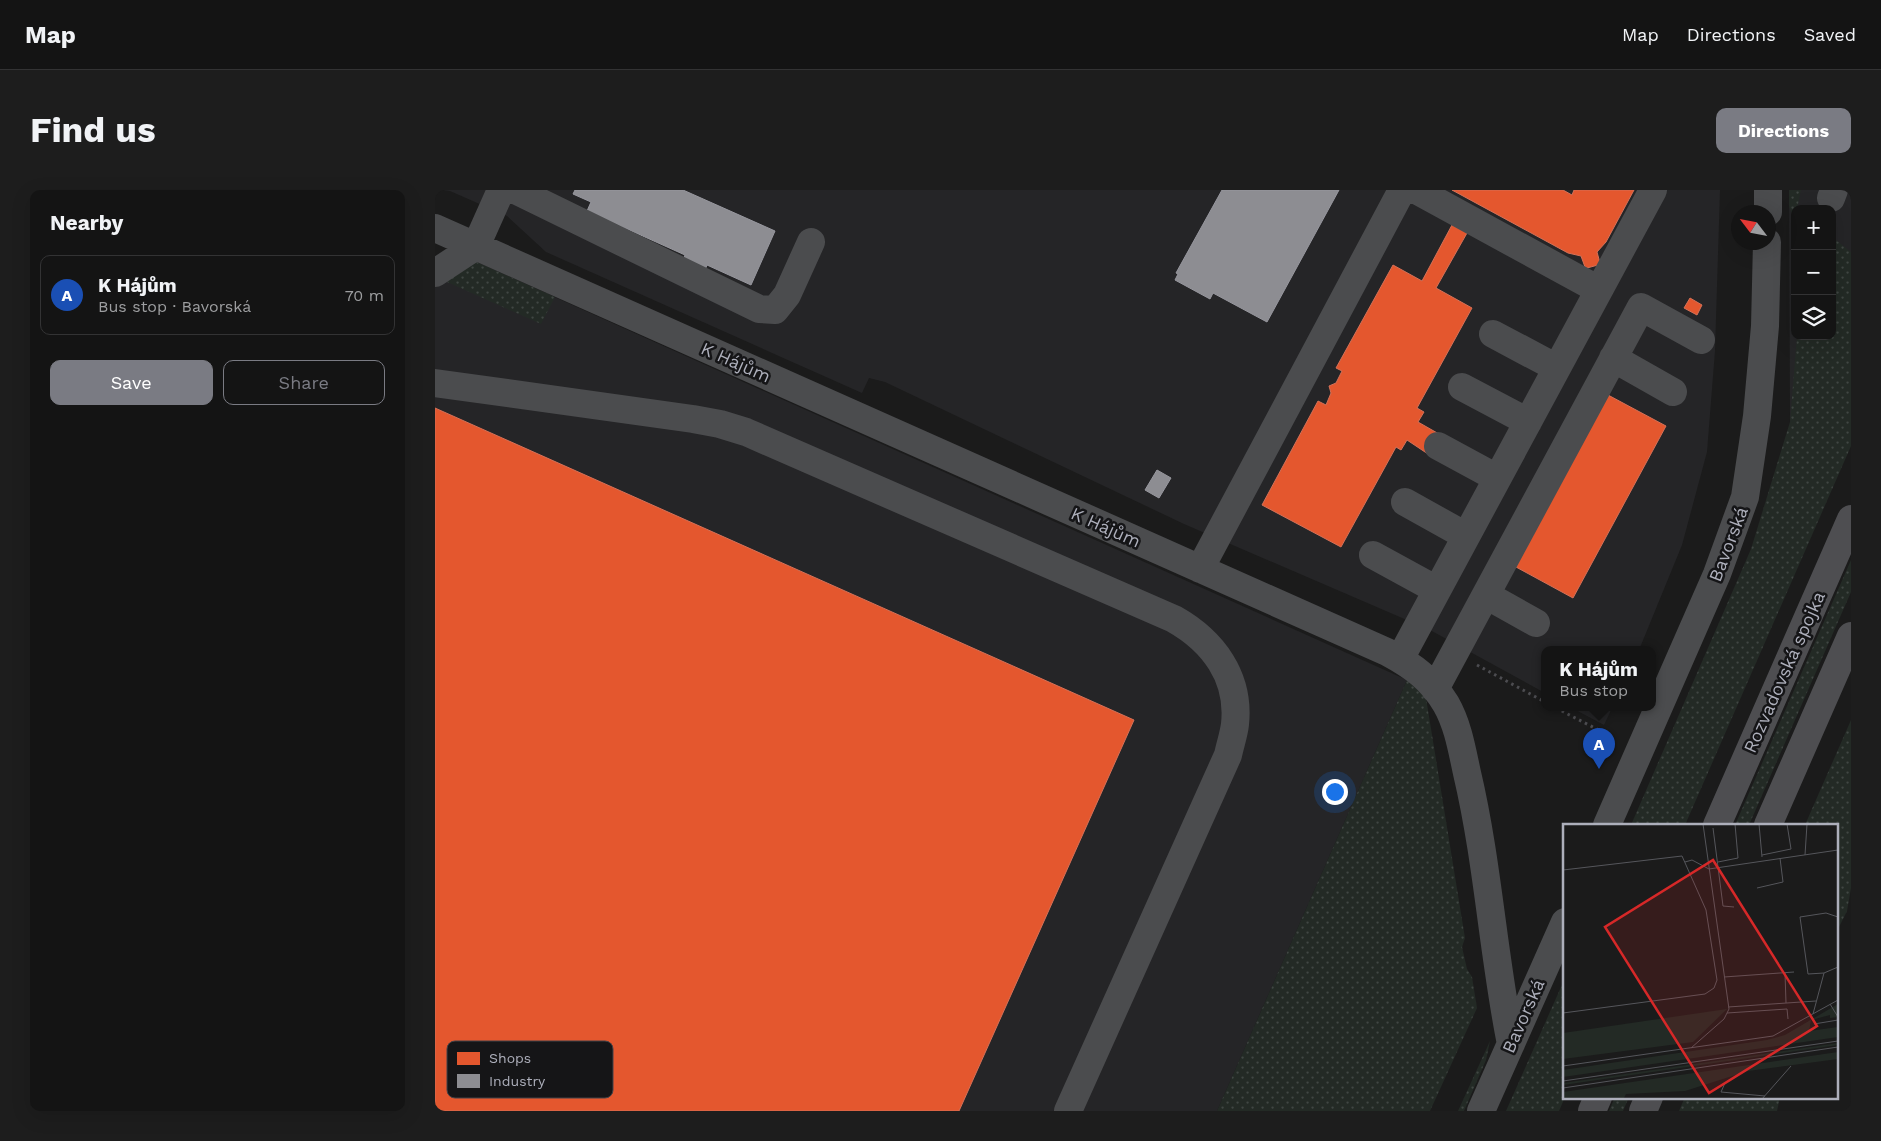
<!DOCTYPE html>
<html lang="en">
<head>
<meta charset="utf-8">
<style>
  :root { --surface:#141414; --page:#1d1d1d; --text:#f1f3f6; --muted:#9d9ea0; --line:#333334; --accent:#7a7b83 }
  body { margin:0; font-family:"Work Sans",sans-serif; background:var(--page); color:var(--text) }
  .controls { position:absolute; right:15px; top:15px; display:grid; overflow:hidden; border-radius:10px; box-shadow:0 5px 20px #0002 }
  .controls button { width:45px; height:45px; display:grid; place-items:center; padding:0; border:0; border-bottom:1px solid var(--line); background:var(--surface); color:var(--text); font:25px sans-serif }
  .compass { position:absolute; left:1296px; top:15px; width:45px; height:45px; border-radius:50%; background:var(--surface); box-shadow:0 5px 20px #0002; rotate:302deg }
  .you { position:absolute; left:899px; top:601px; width:18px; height:18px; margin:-12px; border:4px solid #fff; border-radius:50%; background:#1a73e8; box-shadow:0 0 0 8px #1a73e833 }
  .badge { display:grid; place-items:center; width:32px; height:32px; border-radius:50%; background:var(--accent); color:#fff; font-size:16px; font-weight:700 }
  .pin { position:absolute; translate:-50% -41px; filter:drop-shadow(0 1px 2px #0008) }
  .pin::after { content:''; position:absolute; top:26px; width:18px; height:15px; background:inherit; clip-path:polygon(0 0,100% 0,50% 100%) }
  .popup { position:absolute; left:1106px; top:456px; width:115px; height:65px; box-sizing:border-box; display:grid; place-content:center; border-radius:10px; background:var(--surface); filter:drop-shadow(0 1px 4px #0005); font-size:16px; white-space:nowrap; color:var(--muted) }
  .popup b { font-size:19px; color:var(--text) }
  .popup::after { content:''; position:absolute; left:50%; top:100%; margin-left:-10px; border:10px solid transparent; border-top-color:var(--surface) }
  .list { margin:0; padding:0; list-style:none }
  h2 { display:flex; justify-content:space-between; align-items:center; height:65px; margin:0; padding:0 20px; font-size:21px }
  h2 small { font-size:16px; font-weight:400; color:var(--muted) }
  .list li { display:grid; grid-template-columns:32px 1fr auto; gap:15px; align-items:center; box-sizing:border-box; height:80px; margin:0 10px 10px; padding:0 10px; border:1px solid var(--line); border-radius:10px }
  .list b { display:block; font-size:19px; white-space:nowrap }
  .list p { margin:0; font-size:16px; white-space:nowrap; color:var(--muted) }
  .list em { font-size:16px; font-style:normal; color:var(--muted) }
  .actions { display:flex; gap:10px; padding:15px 20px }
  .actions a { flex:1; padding:11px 0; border:1px solid var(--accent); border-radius:10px; text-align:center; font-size:18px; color:var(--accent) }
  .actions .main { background:var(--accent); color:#fff }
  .icon { flex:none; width:28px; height:28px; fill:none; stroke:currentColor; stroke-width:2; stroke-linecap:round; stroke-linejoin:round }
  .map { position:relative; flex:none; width:1416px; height:921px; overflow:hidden; border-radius:10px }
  header { display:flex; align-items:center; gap:30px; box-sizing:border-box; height:70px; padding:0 25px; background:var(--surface); border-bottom:1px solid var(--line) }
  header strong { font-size:24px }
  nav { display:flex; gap:28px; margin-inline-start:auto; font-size:18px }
  .intro { display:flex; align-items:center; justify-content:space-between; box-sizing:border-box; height:120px; padding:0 30px }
  h1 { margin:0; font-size:35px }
  .button { padding:12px 22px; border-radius:10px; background:var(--accent); color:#fff; font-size:18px; font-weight:700 }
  main { display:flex; gap:30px; padding:0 30px }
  aside { flex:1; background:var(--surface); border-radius:10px; box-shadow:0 5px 20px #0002 }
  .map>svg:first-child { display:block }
  .built { fill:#252527 }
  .grass { fill:url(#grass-dots) }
  .shops { fill:#e4572e; stroke:#d47158 }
  .industry { fill:#8d8d92; stroke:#97979e }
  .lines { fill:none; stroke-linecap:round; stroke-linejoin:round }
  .path { stroke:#4c4c50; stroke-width:3; stroke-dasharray:2.5 4; stroke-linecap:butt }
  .minor { stroke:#4b4c4e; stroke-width:28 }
  .highway { stroke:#4e4e51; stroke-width:28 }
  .labels { text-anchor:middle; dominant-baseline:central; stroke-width:5; stroke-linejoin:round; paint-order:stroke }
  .street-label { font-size:18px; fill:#adafbb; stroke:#151517 }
  .inset-road { fill:none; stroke:#55565b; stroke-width:1 }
  .view { fill:#d62828; fill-opacity:0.15; stroke:#d62828; stroke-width:2.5 }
  .inset-edge { fill:none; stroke:#adafbb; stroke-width:2.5 }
  .key { fill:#151517; stroke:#434348; stroke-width:1 }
  .key-label { font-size:14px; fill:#adafbb }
</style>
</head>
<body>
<header>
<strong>Map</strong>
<nav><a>Map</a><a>Directions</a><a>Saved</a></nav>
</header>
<div class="intro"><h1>Find us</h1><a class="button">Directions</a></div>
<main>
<aside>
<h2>Nearby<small></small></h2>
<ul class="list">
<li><span class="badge" style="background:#1a4fb4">A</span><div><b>K Hájům</b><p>Bus stop · Bavorská</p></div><em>70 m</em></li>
</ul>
<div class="actions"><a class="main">Save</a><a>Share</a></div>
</aside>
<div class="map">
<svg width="1416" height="921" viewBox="0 0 1416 921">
  <defs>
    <pattern id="grass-dots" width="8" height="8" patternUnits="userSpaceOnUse" patternTransform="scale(1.25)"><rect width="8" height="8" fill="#232a25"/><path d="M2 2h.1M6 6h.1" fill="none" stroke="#404643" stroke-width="1.8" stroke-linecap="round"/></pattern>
  </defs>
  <rect width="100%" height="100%" fill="#1b1b1b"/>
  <!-- built -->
  <path class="built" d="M8 0H1285L1280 161 1272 262 1247 355 1204 460H1110V503L995 440 749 334 450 192 434 188 427 203 111 62 72 26 15 1Z
    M1354 0H1416V97L1397 138V19H1360V146H1394L1355 232Z
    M26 65 972 490 782 921H0V85Z
    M1137 518H1177L1169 535Z"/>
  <!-- grass -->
  <path class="grass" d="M1354 0H1366L1362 19H1360V32L1354 16Z
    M1397 47 1416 62V256L1250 635H1196L1316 359 1355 232 1362 146H1397Z
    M26 65 120 107 106 134 12 92Z
    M1416 370V402L1314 635H1300Z
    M972 490 991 508 1030 748 1027 757 1032 779 1037 787 1042 818 995 921H782Z
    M1416 530V698L1412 721 1402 741V635H1370Z
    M1130 788V907L1124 921H1071Z
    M1055 851 1051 870 1029 921H1023Z
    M1180 907H1194L1188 921H1174Z
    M1250 907H1345L1342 921H1244Z"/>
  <!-- shops -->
  <path class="shops" d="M1017 0H1128L1137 5 1139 0H1199L1171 52 1162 62 1165 73 1163 75 1152 78 1150 77 1146 66 1133 63Z
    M1017 35 1032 43 1001 98 1037 118 982 218 989 222 983 232 1004 244 993 264 972 250 966 260 961 257 906 357 827 315 883 211 891 215 896 203 894 196 901 193 907 181 901 178 958 75 987 91Z
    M1255 108 1267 115 1262 125 1249 118Z
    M1173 205 1231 236 1138 408 1081 377Z
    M0 218 699 530 524 921H0Z"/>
  <!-- industry -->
  <path class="industry" d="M140 0H248L340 41 316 95 272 75 270 80 248 70 250 65 152 21 156 12 138 4Z
    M787 0H904L832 132 778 103 775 109 740 90 743 84 741 83Z
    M722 280 736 288 724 308 710 300Z"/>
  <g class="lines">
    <!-- path -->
    <path class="path" d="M1042 475 1110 512
      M1121 518 1177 547"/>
    <!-- minor -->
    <path class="minor" d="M80 0 324 119 340 120 352 105 376 52
      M981 0 1164 100
      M1396 8 1399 0
      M1333 22V0
      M0 38 952 462C978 476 996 489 1011 514 1023 535 1027 560 1032 583 1053 672 1058 765 1076 854
      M0 83 41 56 66 0
      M1058 144 1122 178
      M1178 168 1238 202
      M0 193 258 229 285 234 311 242 739 429C778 451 805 487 800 534 799 544 795 555 793 565L633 921
      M1027 197 1093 232
      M1003 256 1062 288
      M970 312 1031 346
      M938 365 1002 400
      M765 379 967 0
      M1051 405 1101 433
      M965 469 1218 0
      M1000 499 1206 117 1266 150
      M1172 635 1282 384 1310 307 1322 226 1330 136 1332 52
      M1046 921 1130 732"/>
    <!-- highway -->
    <path class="highway" d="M1282 635 1416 329
      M1333 635 1416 446
      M1157 921 1163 907
      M1208 921 1214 907"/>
  </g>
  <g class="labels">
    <!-- street labels -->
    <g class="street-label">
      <text transform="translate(301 172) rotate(24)">K Hájům</text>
      <text transform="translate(671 337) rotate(24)">K Hájům</text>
      <text transform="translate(1293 354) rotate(-69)">Bavorská</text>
      <text transform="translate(1349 482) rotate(-66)">Rozvadovská spojka</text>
      <text transform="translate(1088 826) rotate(-66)">Bavorská</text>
    </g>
  </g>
  <!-- overview -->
  <g transform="translate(1128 634)">
    <rect width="275" height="275" fill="#1b1b1b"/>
    <path d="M275 180V193L267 194V191L248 196 246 207 275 203V213L0 253V246L204 216 222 211ZM164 185 130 218 0 235V209ZM275 219V221L0 261V259ZM275 228V235L185 247 122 267 63 270 61 274 47 275H0V268Z" fill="#232a25"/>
    <path class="inset-road" d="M196 0 199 33M150 4 160 82 171 83M199 31 228 25 224 0M242 31 244 0M122 38 129 36 146 45 275 26M155 38 175 34 172 0M0 46 119 32 143 86 154 156 151 164 142 170 0 189M194 64 220 58 217 34M275 93 263 89 237 93 245 150 261 149 275 143M222 149 223 179M161 153 231 148M267 180 275 193M165 183 253 177M164 189 224 185 225 195M250 190 261 149M251 200 275 196M128 224 161 195 166 185 140 0M0 242 210 212 275 176M0 257 275 217M162 259 158 268 202 272M0 264 275 223M199 275 228 242"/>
    <path class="view" d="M150 36 254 202 146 269 42 103Z"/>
    <rect width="275" height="275" class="inset-edge"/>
  </g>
  <!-- legend -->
  <rect x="12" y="851" width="166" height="57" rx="8" class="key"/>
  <rect x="22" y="862" width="23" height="13" fill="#e4572e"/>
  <rect x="22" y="884" width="23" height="14" fill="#8d8d92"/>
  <g class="key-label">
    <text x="54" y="873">Shops</text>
    <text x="54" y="896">Industry</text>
  </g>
</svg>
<div class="controls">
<button>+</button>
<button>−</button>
<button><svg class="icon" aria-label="layers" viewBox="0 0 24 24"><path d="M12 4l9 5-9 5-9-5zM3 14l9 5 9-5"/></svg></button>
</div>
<svg class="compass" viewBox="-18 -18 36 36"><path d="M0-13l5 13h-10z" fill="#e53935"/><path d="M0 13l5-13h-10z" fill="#9d9ea0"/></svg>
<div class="you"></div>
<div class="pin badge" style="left:1164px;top:579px;background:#1a4fb4">A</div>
<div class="popup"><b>K Hájům</b>Bus stop</div>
</div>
</main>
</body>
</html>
